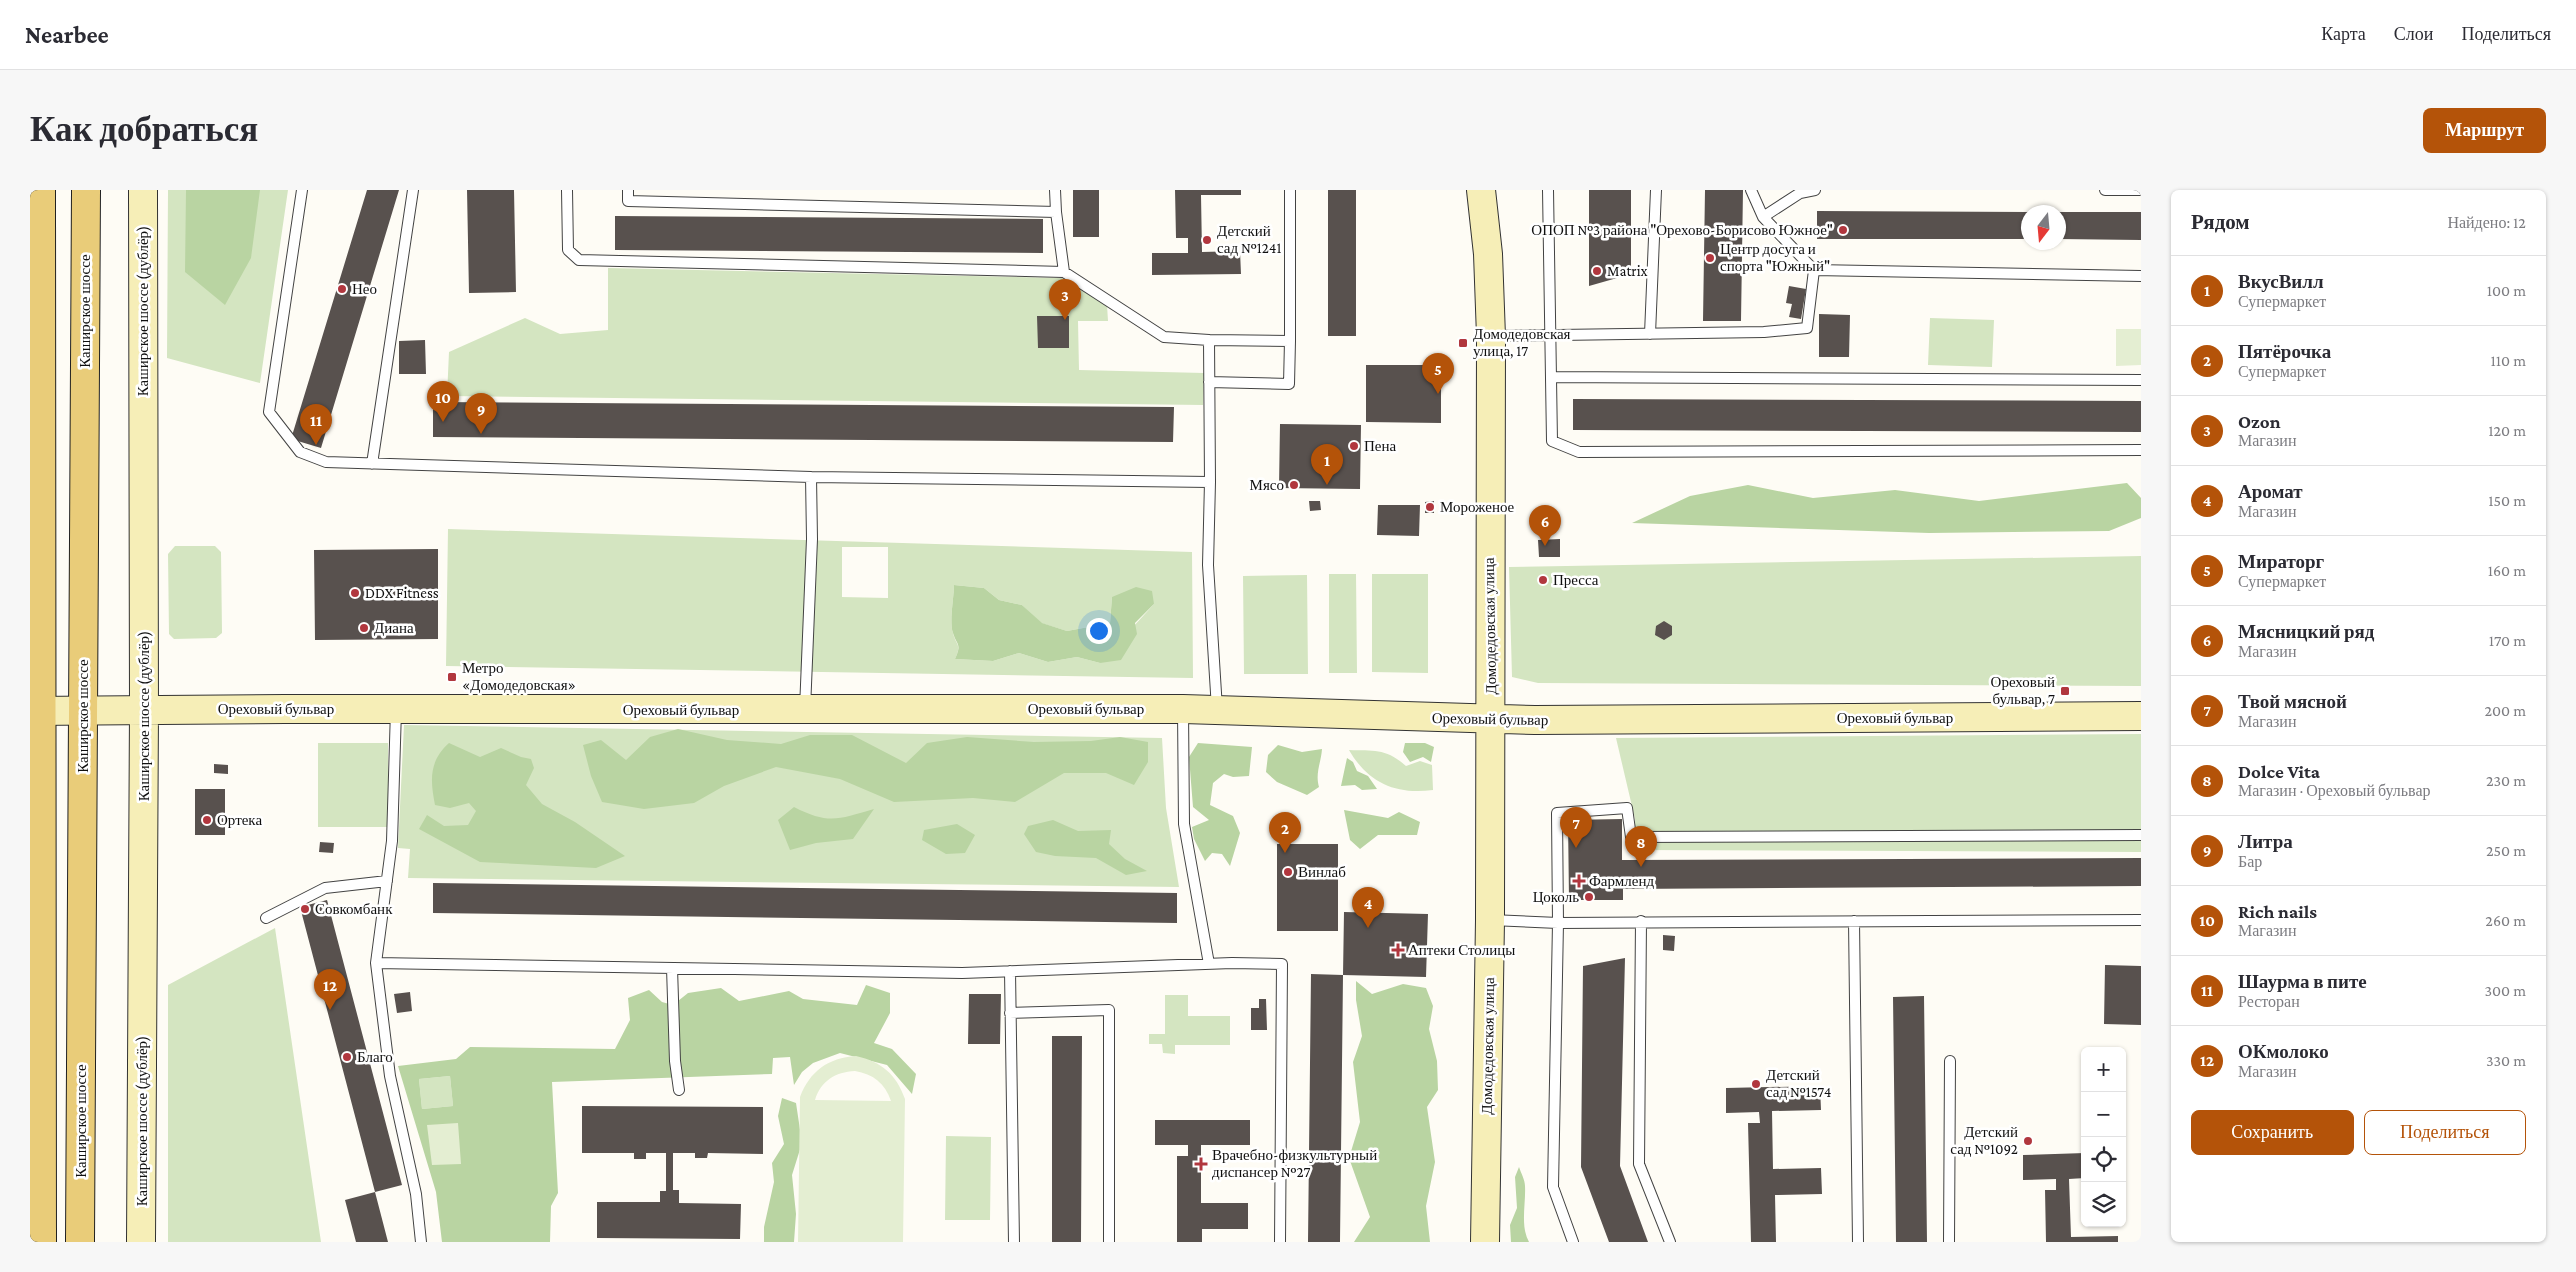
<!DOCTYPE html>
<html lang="ru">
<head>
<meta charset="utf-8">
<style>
  :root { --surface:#fff; --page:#f7f7f7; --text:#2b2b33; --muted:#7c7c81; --line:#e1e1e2; --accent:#b45309 }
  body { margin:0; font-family:"Crimson Pro",serif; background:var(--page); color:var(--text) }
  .controls { position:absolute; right:15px; bottom:15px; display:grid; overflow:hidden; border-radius:8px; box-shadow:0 1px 4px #0004 }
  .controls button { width:45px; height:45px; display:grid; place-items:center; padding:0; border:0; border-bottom:1px solid var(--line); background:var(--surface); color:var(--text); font:25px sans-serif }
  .compass { position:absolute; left:1991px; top:15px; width:45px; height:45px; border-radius:50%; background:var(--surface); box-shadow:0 1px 4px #0004; rotate:196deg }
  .you { position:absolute; left:1068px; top:440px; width:18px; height:18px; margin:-12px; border:4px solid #fff; border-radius:50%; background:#1a73e8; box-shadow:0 0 0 8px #1a73e833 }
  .badge { display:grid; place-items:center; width:32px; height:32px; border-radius:50%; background:var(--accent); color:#fff; font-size:16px; font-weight:700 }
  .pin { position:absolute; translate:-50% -41px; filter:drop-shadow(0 1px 2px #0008) }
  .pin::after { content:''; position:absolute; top:26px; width:18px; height:15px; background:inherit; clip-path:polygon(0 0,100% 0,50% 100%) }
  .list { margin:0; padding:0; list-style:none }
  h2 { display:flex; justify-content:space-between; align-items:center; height:65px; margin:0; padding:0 20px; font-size:21px }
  h2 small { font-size:16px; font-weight:400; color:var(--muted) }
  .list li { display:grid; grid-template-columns:32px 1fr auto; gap:15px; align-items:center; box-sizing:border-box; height:70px; padding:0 20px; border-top:1px solid var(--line) }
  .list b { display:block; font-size:19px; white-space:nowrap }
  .list p { margin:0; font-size:16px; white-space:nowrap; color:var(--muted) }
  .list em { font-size:16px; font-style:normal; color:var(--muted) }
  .actions { display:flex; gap:10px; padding:15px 20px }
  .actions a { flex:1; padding:11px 0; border:1px solid var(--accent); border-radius:8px; text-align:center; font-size:18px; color:var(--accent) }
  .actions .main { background:var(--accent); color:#fff }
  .icon { flex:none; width:28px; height:28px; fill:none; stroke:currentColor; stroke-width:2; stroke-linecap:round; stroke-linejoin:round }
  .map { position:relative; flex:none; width:2111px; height:1052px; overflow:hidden; border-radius:8px }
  header { display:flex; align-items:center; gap:30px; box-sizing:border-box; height:70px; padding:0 25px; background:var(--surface); border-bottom:1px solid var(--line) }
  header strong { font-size:24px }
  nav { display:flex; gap:28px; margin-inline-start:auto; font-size:18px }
  .intro { display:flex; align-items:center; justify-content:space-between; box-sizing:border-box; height:120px; padding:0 30px }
  h1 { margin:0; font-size:35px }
  .button { padding:12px 22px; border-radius:8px; background:var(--accent); color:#fff; font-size:18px; font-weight:700 }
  main { display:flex; gap:30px; padding:0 30px }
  aside { flex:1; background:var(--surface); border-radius:8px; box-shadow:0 1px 4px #0004 }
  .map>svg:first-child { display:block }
  .green { fill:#d4e5c1; fill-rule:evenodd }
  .forest { fill:#b9d4a2; fill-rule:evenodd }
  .pitch { fill:#e4eed2; fill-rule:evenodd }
  .building { fill:#58514e }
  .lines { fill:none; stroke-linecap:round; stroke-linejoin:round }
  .lane-casing { stroke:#434343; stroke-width:12 }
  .secondary-casing { stroke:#323232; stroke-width:30 }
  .primary-casing { stroke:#212121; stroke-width:30 }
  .lane { stroke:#fff; stroke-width:10 }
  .secondary { stroke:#f6eeb7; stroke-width:28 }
  .primary { stroke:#e9cc79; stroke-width:28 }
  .poi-dot { fill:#b1373e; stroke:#fff; stroke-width:2 }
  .labels { text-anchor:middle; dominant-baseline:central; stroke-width:5; stroke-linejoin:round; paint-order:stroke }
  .poi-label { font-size:15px; fill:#101010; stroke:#fff; text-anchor:start }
  .street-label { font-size:15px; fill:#101010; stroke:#fff }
</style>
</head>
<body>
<header>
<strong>Nearbee</strong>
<nav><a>Карта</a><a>Слои</a><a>Поделиться</a></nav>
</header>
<div class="intro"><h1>Как добраться</h1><a class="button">Маршрут</a></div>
<main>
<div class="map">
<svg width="2111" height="1052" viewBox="0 0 2111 1052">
  <rect width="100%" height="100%" fill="#fefcf5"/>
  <!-- green -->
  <path class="green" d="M138 0H258L230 193 137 168Z
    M578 78 1032 88 1077 115 1078 131H1048L1049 180 1174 183 1173 215 417 206 419 162 495 128 530 144 578 140Z
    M1900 128 1964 130 1962 177 1898 175Z
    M418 339 1162 362 1163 488 416 476ZM812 357H858V408L812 407ZM924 395 954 398 969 410 992 415 1011 433 1037 441 1080 433 1082 407 1124 414 1070 473 1047 467 1018 472 989 463 963 471 925 469C932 453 926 456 923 443 919 433 924 407 924 395Z
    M145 356H185L191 362 192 443 186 448 144 449 139 444 138 364Z
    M2111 366V496L1508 493 1482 487 1479 377Z
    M1326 384 1327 483H1299V384Z
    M1342 384H1398V483L1342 482Z
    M1277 385 1278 484H1214L1213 386Z
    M374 535 1132 548 1136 618 1149 697 378 688 380 659 368 658Z
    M2111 544V662L1605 660V629L1586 548Z
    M288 553H358V637H288Z
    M1319 560C1344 561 1356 558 1376 576L1390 571 1402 575 1403 600C1366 605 1338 593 1319 560Z
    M245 738 291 1052H138V795Z
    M1135 805H1158V826H1200V855H1145V864L1133 863 1132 854H1119V844H1135Z
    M420 886 423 916 392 919 389 889Z
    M916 946 961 947 960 1030H915Z"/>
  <!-- forest -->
  <path class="forest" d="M156 0H230L221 68 195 115 155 82Z
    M2097 293 2111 308V328L2079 341 1899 343 1602 333 1660 306 1718 295 1783 308 1865 300 1949 311Z
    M924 395 954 398 969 410 992 415 1012 433 1037 441 1080 433 1082 407 1106 397 1122 401 1124 414 1105 433 1107 444 1091 470 1070 473 1047 467 1018 472 989 463 963 471 925 469C932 453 927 456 923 443 919 433 924 407 924 395Z
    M648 539 697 550 751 554 780 545H822L876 573 897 553 937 547 1004 552 1061 551 1090 547 1118 552V572L1104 595 1076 583H1034L985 612 943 608 864 612 810 589 746 577 694 596 664 613 614 619 572 612 561 586 553 555 571 550 596 570 620 547Z
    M419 553 450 567 471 558 491 567 501 569 504 578 496 595 512 614 545 632 595 666 566 678 450 672 389 639 397 625 414 636 438 635 446 621 439 613 420 618 405 615C400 590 399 571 419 553Z
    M1168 553 1222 557 1219 586 1203 587 1194 584 1183 593 1180 615 1203 626 1210 643 1200 676 1192 664 1182 663 1175 671 1164 649 1162 637 1179 630 1163 617 1159 567Z
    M1375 553H1395L1404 557 1401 572 1393 567 1380 572 1373 562Z
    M1248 555 1272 562 1292 559C1291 573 1285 583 1289 597L1277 605 1247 592 1236 582 1238 565Z
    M1317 568 1323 572 1327 581 1338 586 1347 599 1332 600 1325 595 1311 596Z
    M764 617C799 635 809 629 844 619L823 649 786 653 760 660 748 630Z
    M1314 620 1358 628 1369 622 1390 632 1387 645H1348L1330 659 1320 650Z
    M1023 630 1048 641 1081 640 1079 654 1095 669 1117 681 1096 685 1066 668 1025 666 1006 662 994 644 998 636Z
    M927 634 945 645 935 663 916 664 892 650 894 640Z
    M1326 791 1342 804 1373 794 1396 798 1403 816 1399 839 1407 871 1408 900 1397 917 1405 972 1396 1016 1400 1052H1324L1340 1027 1319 968 1330 932 1323 872 1332 846 1326 810Z
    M836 795 860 803V823L844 853 862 859 886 884 882 904 857 875 810 863 783 873 772 882 764 895 760 867 743 868 742 884 522 892 528 1003 521 1016 520 1052H412L406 1002 368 876 426 869 440 857 585 859 600 830 598 808 619 800 632 812 643 815 658 803 691 798 709 811 759 801 773 809 827 815ZM420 886 423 916 392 919 389 889Z
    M752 908 766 913 772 953 762 985 766 1024 764 1052H734V1037L744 992 742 973 754 954 748 926Z
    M1489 977C1491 983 1495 990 1495 996 1496 1014 1490 1036 1499 1052H1481L1480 1035 1487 1018 1485 987Z"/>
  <!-- pitch -->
  <path class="pitch" d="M2086 139H2111V175L2086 176Z
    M826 866C852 872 866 884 875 909L873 1052H768L770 907C780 881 798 868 826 866ZM825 881C843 884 855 893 861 911L785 910C791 891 805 882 825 881Z
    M428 933 431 974 402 975 397 935Z"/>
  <!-- building -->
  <path class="building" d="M337 0H369L291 258 261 249Z
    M437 0H484L486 102 439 103Z
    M1043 0H1069V47H1043Z
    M1145 0H1211V5H1171L1172 62 1210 61 1211 84 1122 85V63H1158V48H1146Z
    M1298 0H1326V146H1298Z
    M1559 0H1601V84L1559 96Z
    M1675 0H1713L1711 131H1673Z
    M1787 21 1999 22V49H1787Z
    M2029 22H2111V50L2029 49Z
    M585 26 1013 29V63L585 60Z
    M1759 96 1776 99 1771 129 1759 127 1762 114 1756 113Z
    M1789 124 1820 125 1819 167H1789Z
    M1007 126H1039V158H1008Z
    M395 150 396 184H369V151Z
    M1336 175H1411V233L1336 232Z
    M1543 209 2111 211V242L1543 240Z
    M403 212 1144 217 1143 252 403 247Z
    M1250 234 1331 235 1330 299 1249 298Z
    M1279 311H1290L1291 320 1280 321Z
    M1404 311V323H1395V312Z
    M1348 315H1390L1389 346 1347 345Z
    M1530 349V367H1509L1508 350Z
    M408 359V449L285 450 284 360Z
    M1634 431 1642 436V445L1634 450 1625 445 1626 436Z
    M184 574 198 575V584L184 583Z
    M165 599H195V645H165Z
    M1592 629V670L2111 668V696L1593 699V710H1539L1538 630Z
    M290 652 304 653 303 663 289 662Z
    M1247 654H1308V741H1247Z
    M403 693 1147 703V733L403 723Z
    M297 710 372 995 345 1002 358 1052H326L315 1010 345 1002 270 717Z
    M1314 722 1398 724 1396 787 1313 785Z
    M1633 745 1645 746 1644 761 1633 760Z
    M1595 768 1590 976 1618 1052H1579L1551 977 1553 776Z
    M2075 775 2111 776V835L2074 834Z
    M1281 784 1313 785 1310 1052H1278Z
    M380 802 382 821 367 823 364 804Z
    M939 804H971L970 854H938Z
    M1894 806 1897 1052H1866L1863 807Z
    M1229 809H1236L1237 840H1221V818H1229Z
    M1022 846H1052L1051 1052H1022Z
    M1790 896 1791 920 1742 921 1743 979 1791 978 1792 1004 1745 1005 1746 1052H1721L1718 933H1730L1729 922 1696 923V898Z
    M552 916 733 917V964L678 963 677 968H665V963H643V1000H649V1013L711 1014 710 1049 567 1048V1012H630V1001H636V963H616V969H604V963H552Z
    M1125 930H1220V955H1171V1013H1218V1039H1172V1052H1147V966H1158V955H1125Z
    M2055 963V988L2039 989 2041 1047 2088 1046V1052H2016L2015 1000H2026V989L1993 990V965Z"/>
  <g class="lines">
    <!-- lane casing -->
    <g class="lane-casing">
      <path id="lane" d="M272 0 239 222 270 262 296 272 781 287
        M537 0 538 60 549 70 1034 82
        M598 0V11L1026 22
        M1025 0 1026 22 1034 82 1134 147 1179 150
        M1518 0 1522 251 1549 262 2111 260
        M1721 0 1733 27 1784 80
        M2075 0H2111
        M1733 27 1770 3 1785 0
        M1620 144 1626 0
        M1461 146 1734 142 1777 138 1784 80 2111 86
        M1521 187 2111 190
        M1179 192 1259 194 1260 151
        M342 274 383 0
        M1180 292 1179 150 1260 151V0
        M775 519 782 349 781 287 1180 292 1178 375 1187 519
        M366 520 362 651 346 773 932 783 1202 773 1252 774 1250 1052
        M1153 520 1154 634 1179 774
        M236 728 295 698 357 691
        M1461 730 1528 733 1527 623 1597 618 1601 647 2111 645
        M1611 731 1609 974 1640 1052
        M1824 731 1828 1052
        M346 773 360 886 386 1004 391 1052
        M642 778 645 871 649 900
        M980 781 984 1052
        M980 823 1079 820V1052
        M1543 1052 1523 997 1528 733 2111 730
        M1919 1052 1920 871"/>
    </g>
    <!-- secondary casing -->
    <g class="secondary-casing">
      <path id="secondary" d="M1451 0 1458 64 1461 146 1460 730 1455 1052
        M0 521 255 519H1153L1505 530 2111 526
        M111 1052 114 521 113 0"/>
    </g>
    <!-- primary casing -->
    <g class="primary-casing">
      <path id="primary" d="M11 0 12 1052
        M50 1052 56 0"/>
    </g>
    <!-- lane -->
    <use href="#lane" class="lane"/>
    <!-- secondary -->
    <use href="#secondary" class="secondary"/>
    <!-- primary -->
    <use href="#primary" class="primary"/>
  </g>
  <!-- markers -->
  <g class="poi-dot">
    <circle cx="1813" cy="40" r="5"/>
    <circle cx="1177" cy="50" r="5"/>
    <circle cx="1680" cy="68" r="5"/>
    <circle cx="1567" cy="81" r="5"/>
    <circle cx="312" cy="99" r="5"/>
    <rect x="1428" y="148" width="10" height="10" rx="2.5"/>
    <circle cx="1324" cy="256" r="5"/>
    <circle cx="1264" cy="295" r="5"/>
    <circle cx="1400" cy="317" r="5"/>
    <circle cx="1513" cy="390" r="5"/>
    <circle cx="325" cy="403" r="5"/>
    <circle cx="334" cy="438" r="5"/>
    <rect x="417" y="482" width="10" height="10" rx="2.5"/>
    <rect x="2030" y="496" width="10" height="10" rx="2.5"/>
    <circle cx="177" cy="630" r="5"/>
    <circle cx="1258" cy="682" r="5"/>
    <path d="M1546.5 683.5h5v5h5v5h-5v5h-5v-5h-5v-5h5z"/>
    <circle cx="1559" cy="707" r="5"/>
    <circle cx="275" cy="719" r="5"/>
    <path d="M1365.5 752.5h5v5h5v5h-5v5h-5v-5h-5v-5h5z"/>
    <circle cx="317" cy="867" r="5"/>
    <circle cx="1726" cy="894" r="5"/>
    <circle cx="1998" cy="951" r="5"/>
    <path d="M1168.5 966.5h5v5h5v5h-5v5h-5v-5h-5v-5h5z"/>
  </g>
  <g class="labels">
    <!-- poi labels -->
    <g class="poi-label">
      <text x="1803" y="40" text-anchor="end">ОПОП №3 района "Орехово-Борисово Южное"</text>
      <text x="1187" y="41">Детский<tspan x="1187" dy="17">сад №1241</tspan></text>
      <text x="1690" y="59">Центр досуга и<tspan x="1690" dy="17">спорта "Южный"</tspan></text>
      <text x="1577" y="81">Matrix</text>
      <text x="322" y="99">Нео</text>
      <text x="1443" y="144">Домодедовская<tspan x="1443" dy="17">улица, 17</tspan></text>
      <text x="1334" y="256">Пена</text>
      <text x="1254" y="295" text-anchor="end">Мясо</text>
      <text x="1410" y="317">Мороженое</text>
      <text x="1523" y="390">Пресса</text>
      <text x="335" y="403">DDX Fitness</text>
      <text x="344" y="438">Диана</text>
      <text x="432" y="478">Метро<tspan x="432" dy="17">«Домодедовская»</tspan></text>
      <text x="2025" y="492" text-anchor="end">Ореховый<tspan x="2025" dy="17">бульвар, 7</tspan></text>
      <text x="187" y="630">Ортека</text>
      <text x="1268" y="682">Винлаб</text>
      <text x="1559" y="691">Фармленд</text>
      <text x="1549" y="707" text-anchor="end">Цоколь</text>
      <text x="285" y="719">Совкомбанк</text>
      <text x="1378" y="760">Аптеки Столицы</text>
      <text x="327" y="867">Благо</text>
      <text x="1736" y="885">Детский<tspan x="1736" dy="17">сад №1574</tspan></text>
      <text x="1988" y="942" text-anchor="end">Детский<tspan x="1988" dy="17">сад №1092</tspan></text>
      <text x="1182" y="965">Врачебно-физкультурный<tspan x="1182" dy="17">диспансер №27</tspan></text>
    </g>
    <!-- street labels -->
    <g class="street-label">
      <text transform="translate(55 121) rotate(-90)">Каширское шоссе</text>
      <text transform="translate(113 121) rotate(-90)">Каширское шоссе (дублёр)</text>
      <text transform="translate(1460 436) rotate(-91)">Домодедовская улица</text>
      <text x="246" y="519">Ореховый бульвар</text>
      <text x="1056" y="519">Ореховый бульвар</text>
      <text x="651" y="520">Ореховый бульвар</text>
      <text transform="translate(53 526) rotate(-90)">Каширское шоссе</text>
      <text transform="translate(114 526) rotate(-90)">Каширское шоссе (дублёр)</text>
      <text x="1865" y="528">Ореховый бульвар</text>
      <text transform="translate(1460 529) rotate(1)">Ореховый бульвар</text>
      <text transform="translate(1458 856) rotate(-89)">Домодедовская улица</text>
      <text transform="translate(51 931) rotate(-90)">Каширское шоссе</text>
      <text transform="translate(112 931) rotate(-90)">Каширское шоссе (дублёр)</text>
    </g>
  </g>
</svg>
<div class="controls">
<button>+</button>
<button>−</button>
<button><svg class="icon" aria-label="locate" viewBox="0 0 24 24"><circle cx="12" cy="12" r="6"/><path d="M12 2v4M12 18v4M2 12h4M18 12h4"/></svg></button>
<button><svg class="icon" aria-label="layers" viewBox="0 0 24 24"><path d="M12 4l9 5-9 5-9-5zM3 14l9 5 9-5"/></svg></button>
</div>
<svg class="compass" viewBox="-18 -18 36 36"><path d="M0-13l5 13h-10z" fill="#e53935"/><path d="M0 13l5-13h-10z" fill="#7c7c81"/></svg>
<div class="you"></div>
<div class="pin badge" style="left:1297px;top:295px">1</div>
<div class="pin badge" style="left:1255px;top:663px">2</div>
<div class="pin badge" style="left:1035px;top:130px">3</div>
<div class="pin badge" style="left:1338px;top:738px">4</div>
<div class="pin badge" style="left:1408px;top:204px">5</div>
<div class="pin badge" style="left:1515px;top:356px">6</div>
<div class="pin badge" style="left:1546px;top:658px">7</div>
<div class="pin badge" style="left:1611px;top:677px">8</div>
<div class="pin badge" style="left:451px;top:244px">9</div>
<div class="pin badge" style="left:413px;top:232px">10</div>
<div class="pin badge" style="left:286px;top:255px">11</div>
<div class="pin badge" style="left:300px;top:820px">12</div>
</div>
<aside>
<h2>Рядом<small>Найдено: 12</small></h2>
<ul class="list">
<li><span class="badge">1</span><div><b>ВкусВилл</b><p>Супермаркет</p></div><em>100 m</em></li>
<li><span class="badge">2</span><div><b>Пятёрочка</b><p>Супермаркет</p></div><em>110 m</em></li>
<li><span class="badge">3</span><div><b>Ozon</b><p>Магазин</p></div><em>120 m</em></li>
<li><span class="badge">4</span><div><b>Аромат</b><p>Магазин</p></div><em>150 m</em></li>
<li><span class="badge">5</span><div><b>Мираторг</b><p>Супермаркет</p></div><em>160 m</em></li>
<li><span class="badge">6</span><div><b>Мясницкий ряд</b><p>Магазин</p></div><em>170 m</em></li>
<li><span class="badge">7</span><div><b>Твой мясной</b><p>Магазин</p></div><em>200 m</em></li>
<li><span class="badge">8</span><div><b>Dolce Vita</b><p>Магазин · Ореховый бульвар</p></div><em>230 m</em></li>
<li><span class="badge">9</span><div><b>Литра</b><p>Бар</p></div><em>250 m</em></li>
<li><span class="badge">10</span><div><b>Rich nails</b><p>Магазин</p></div><em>260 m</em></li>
<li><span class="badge">11</span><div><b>Шаурма в пите</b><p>Ресторан</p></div><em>300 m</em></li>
<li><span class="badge">12</span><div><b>ОКмолоко</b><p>Магазин</p></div><em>330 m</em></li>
</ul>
<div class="actions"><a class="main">Сохранить</a><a>Поделиться</a></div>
</aside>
</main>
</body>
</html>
